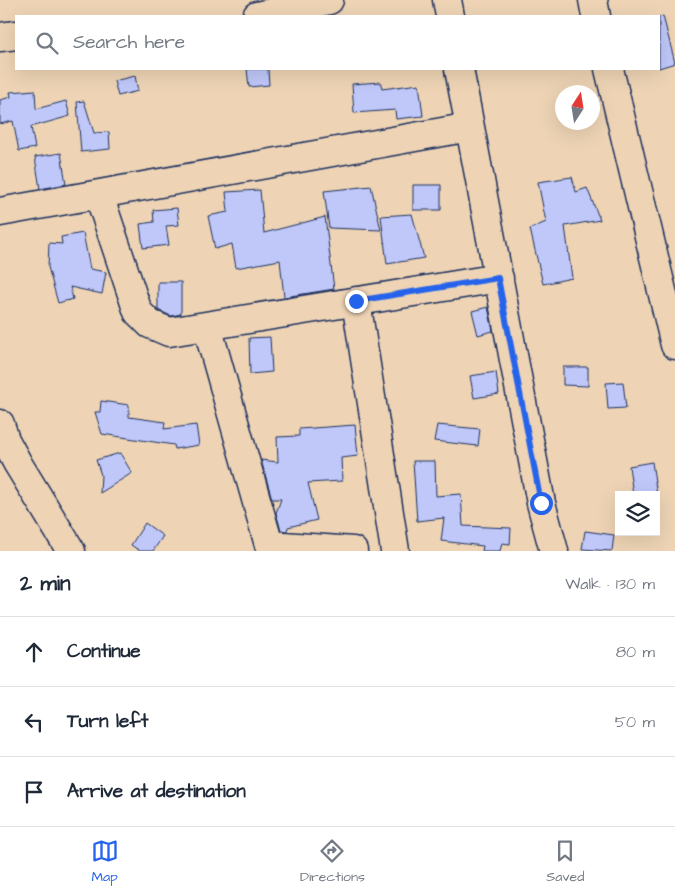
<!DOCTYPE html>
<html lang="en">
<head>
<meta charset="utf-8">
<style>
  :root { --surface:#fff; --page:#f6f6f7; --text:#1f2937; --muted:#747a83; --line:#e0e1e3; --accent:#2563eb }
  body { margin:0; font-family:"Architects Daughter",sans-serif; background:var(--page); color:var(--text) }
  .controls { position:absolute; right:15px; bottom:15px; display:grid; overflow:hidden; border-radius:0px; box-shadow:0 5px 20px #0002 }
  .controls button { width:45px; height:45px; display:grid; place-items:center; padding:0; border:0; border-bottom:1px solid var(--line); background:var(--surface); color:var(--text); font:25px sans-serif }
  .compass { position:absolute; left:555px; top:85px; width:45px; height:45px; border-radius:50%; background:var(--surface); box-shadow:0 5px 20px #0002; rotate:12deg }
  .stop { position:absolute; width:15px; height:15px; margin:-11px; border:4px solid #2563eb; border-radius:50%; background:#fff }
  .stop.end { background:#2563eb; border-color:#fff; box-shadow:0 1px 5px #0008 }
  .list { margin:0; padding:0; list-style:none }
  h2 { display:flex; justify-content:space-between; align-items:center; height:65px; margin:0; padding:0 20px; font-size:21px }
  h2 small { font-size:16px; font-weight:400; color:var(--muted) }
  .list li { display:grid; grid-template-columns:32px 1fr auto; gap:15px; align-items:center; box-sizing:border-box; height:70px; padding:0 20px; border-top:1px solid var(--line) }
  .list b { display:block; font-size:19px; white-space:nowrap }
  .list em { font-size:16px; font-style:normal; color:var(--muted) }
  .icon { flex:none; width:28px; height:28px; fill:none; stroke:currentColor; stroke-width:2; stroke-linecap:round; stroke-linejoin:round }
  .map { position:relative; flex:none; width:675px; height:551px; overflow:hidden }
  .search { position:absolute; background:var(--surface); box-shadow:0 5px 20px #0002; left:15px; right:15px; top:15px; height:55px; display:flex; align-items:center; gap:12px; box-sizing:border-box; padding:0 18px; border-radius:0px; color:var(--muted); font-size:19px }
  .sheet { height:275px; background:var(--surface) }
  nav { display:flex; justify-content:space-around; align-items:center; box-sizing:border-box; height:70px; border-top:1px solid var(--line); background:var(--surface); font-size:14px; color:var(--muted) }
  nav a { display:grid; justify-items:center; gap:2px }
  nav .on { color:var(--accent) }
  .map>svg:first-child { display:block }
  .building { fill:#c0c8fa; stroke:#1b2f5e }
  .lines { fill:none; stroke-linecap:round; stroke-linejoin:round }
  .minor-casing { stroke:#1b2f5e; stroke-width:31 }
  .minor { stroke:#eed4b5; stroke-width:28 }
  .route { stroke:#2563eb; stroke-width:6 }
</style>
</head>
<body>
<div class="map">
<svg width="675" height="551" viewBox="0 0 675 551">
  <rect width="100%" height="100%" fill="#eed4b5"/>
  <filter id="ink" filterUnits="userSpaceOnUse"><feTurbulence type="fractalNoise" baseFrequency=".02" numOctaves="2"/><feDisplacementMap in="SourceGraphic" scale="10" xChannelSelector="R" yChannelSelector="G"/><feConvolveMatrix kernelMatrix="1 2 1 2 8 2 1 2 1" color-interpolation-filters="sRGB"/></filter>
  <g filter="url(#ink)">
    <!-- building -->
    <path class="building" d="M663 16 675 63 659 68V17Z
      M247 69H268L269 85 249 87Z
      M135 76 138 91 118 96 114 81Z
      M381 82 382 89 419 84 423 116 396 119 395 110 354 113 352 84Z
      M35 90 36 109 66 101 70 116 31 127 35 148 19 151 13 121 0 124V100L11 97 10 92Z
      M84 101 94 133 109 132 110 149 81 152 77 102Z
      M61 153 66 184 40 189 35 157Z
      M572 177 576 192 587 188 600 220 565 226 572 278 543 284 530 229 546 222 538 182Z
      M413 185H441V210H413Z
      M371 186 381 230 329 228 324 191Z
      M260 190 264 233 325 217 334 289 284 297 280 260 236 268 232 244 215 249 208 216 228 212 226 192Z
      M177 208 179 225 166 226 169 245 143 248 140 224 154 222 153 210Z
      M412 214 424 258 387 264 381 216Z
      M83 233 90 269 106 272 102 294 70 287 73 299 58 303 48 267 49 243 62 244 61 237Z
      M158 282H181V314L171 316 158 310Z
      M488 307 493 331 478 335 472 311Z
      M270 337 272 372 250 374 249 338Z
      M563 367H588V386L563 385Z
      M496 372 499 394 474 398 470 376Z
      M623 382 626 408 608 409 606 383Z
      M101 401 129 405V417L165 422 164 429 196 425 199 445 175 449 174 445 102 434 95 412H100Z
      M355 425 358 456 341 458 342 481 308 483 317 520 288 527 287 531 281 530 276 513 281 499H272L261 460 278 462 277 437 299 436V429Z
      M437 425 480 429 478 446 434 441Z
      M120 453 132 473 100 493 101 475 96 460Z
      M413 461H435L436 496 461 494 463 526 511 528 510 544 502 543 500 551H482L483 546 441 541 444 518 417 521Z
      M652 462 657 495H633L629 466Z
      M145 523 163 536 153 551H140L131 545Z
      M585 531 614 535 612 551 582 549Z"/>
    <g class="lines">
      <!-- minor casing -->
      <g class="minor-casing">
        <path id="minor" d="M447 0 450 16
          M593 0 596 16
          M257 16 329 0
          M0 37 16 35
          M459 69 541 503 554 551
          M609 69 675 345
          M99 195 138 312 150 324 169 332 499 278
          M0 212 470 127
          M356 301 395 551
          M207 326 269 545 353 551
          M0 424 5 440 18 464 71 551"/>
      </g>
      <!-- minor -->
      <use href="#minor" class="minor"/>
    </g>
  </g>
  <g class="lines" filter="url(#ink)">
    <!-- route -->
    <path class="route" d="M356 301 498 278 541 503"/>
  </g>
</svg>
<div class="controls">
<button><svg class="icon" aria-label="layers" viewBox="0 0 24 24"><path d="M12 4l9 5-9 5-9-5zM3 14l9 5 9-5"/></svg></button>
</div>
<svg class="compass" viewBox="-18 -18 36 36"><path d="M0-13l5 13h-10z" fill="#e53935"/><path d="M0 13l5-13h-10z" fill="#747a83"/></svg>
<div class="stop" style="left:541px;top:503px"></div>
<div class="stop end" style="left:356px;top:301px"></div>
<div class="search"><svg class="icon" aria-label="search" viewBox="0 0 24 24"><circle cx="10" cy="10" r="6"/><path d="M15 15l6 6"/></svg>Search here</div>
</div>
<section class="sheet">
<h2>2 min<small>Walk · 130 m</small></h2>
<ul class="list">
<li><svg class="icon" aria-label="ahead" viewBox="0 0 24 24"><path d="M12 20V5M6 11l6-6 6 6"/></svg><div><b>Continue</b></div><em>80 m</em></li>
<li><svg class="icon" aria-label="left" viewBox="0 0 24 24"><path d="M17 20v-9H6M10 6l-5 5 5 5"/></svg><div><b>Turn left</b></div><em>50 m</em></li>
<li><svg class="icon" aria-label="arrive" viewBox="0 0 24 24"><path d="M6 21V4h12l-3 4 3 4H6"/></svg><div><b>Arrive at destination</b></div></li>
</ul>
</section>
<nav>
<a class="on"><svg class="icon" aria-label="map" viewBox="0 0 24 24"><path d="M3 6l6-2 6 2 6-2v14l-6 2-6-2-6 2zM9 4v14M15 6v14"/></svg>Map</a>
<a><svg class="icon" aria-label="directions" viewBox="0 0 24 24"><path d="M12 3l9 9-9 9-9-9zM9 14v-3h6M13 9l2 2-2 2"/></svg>Directions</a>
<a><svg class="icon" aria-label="saved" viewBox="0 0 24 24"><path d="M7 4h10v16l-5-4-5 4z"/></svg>Saved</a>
</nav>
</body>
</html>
